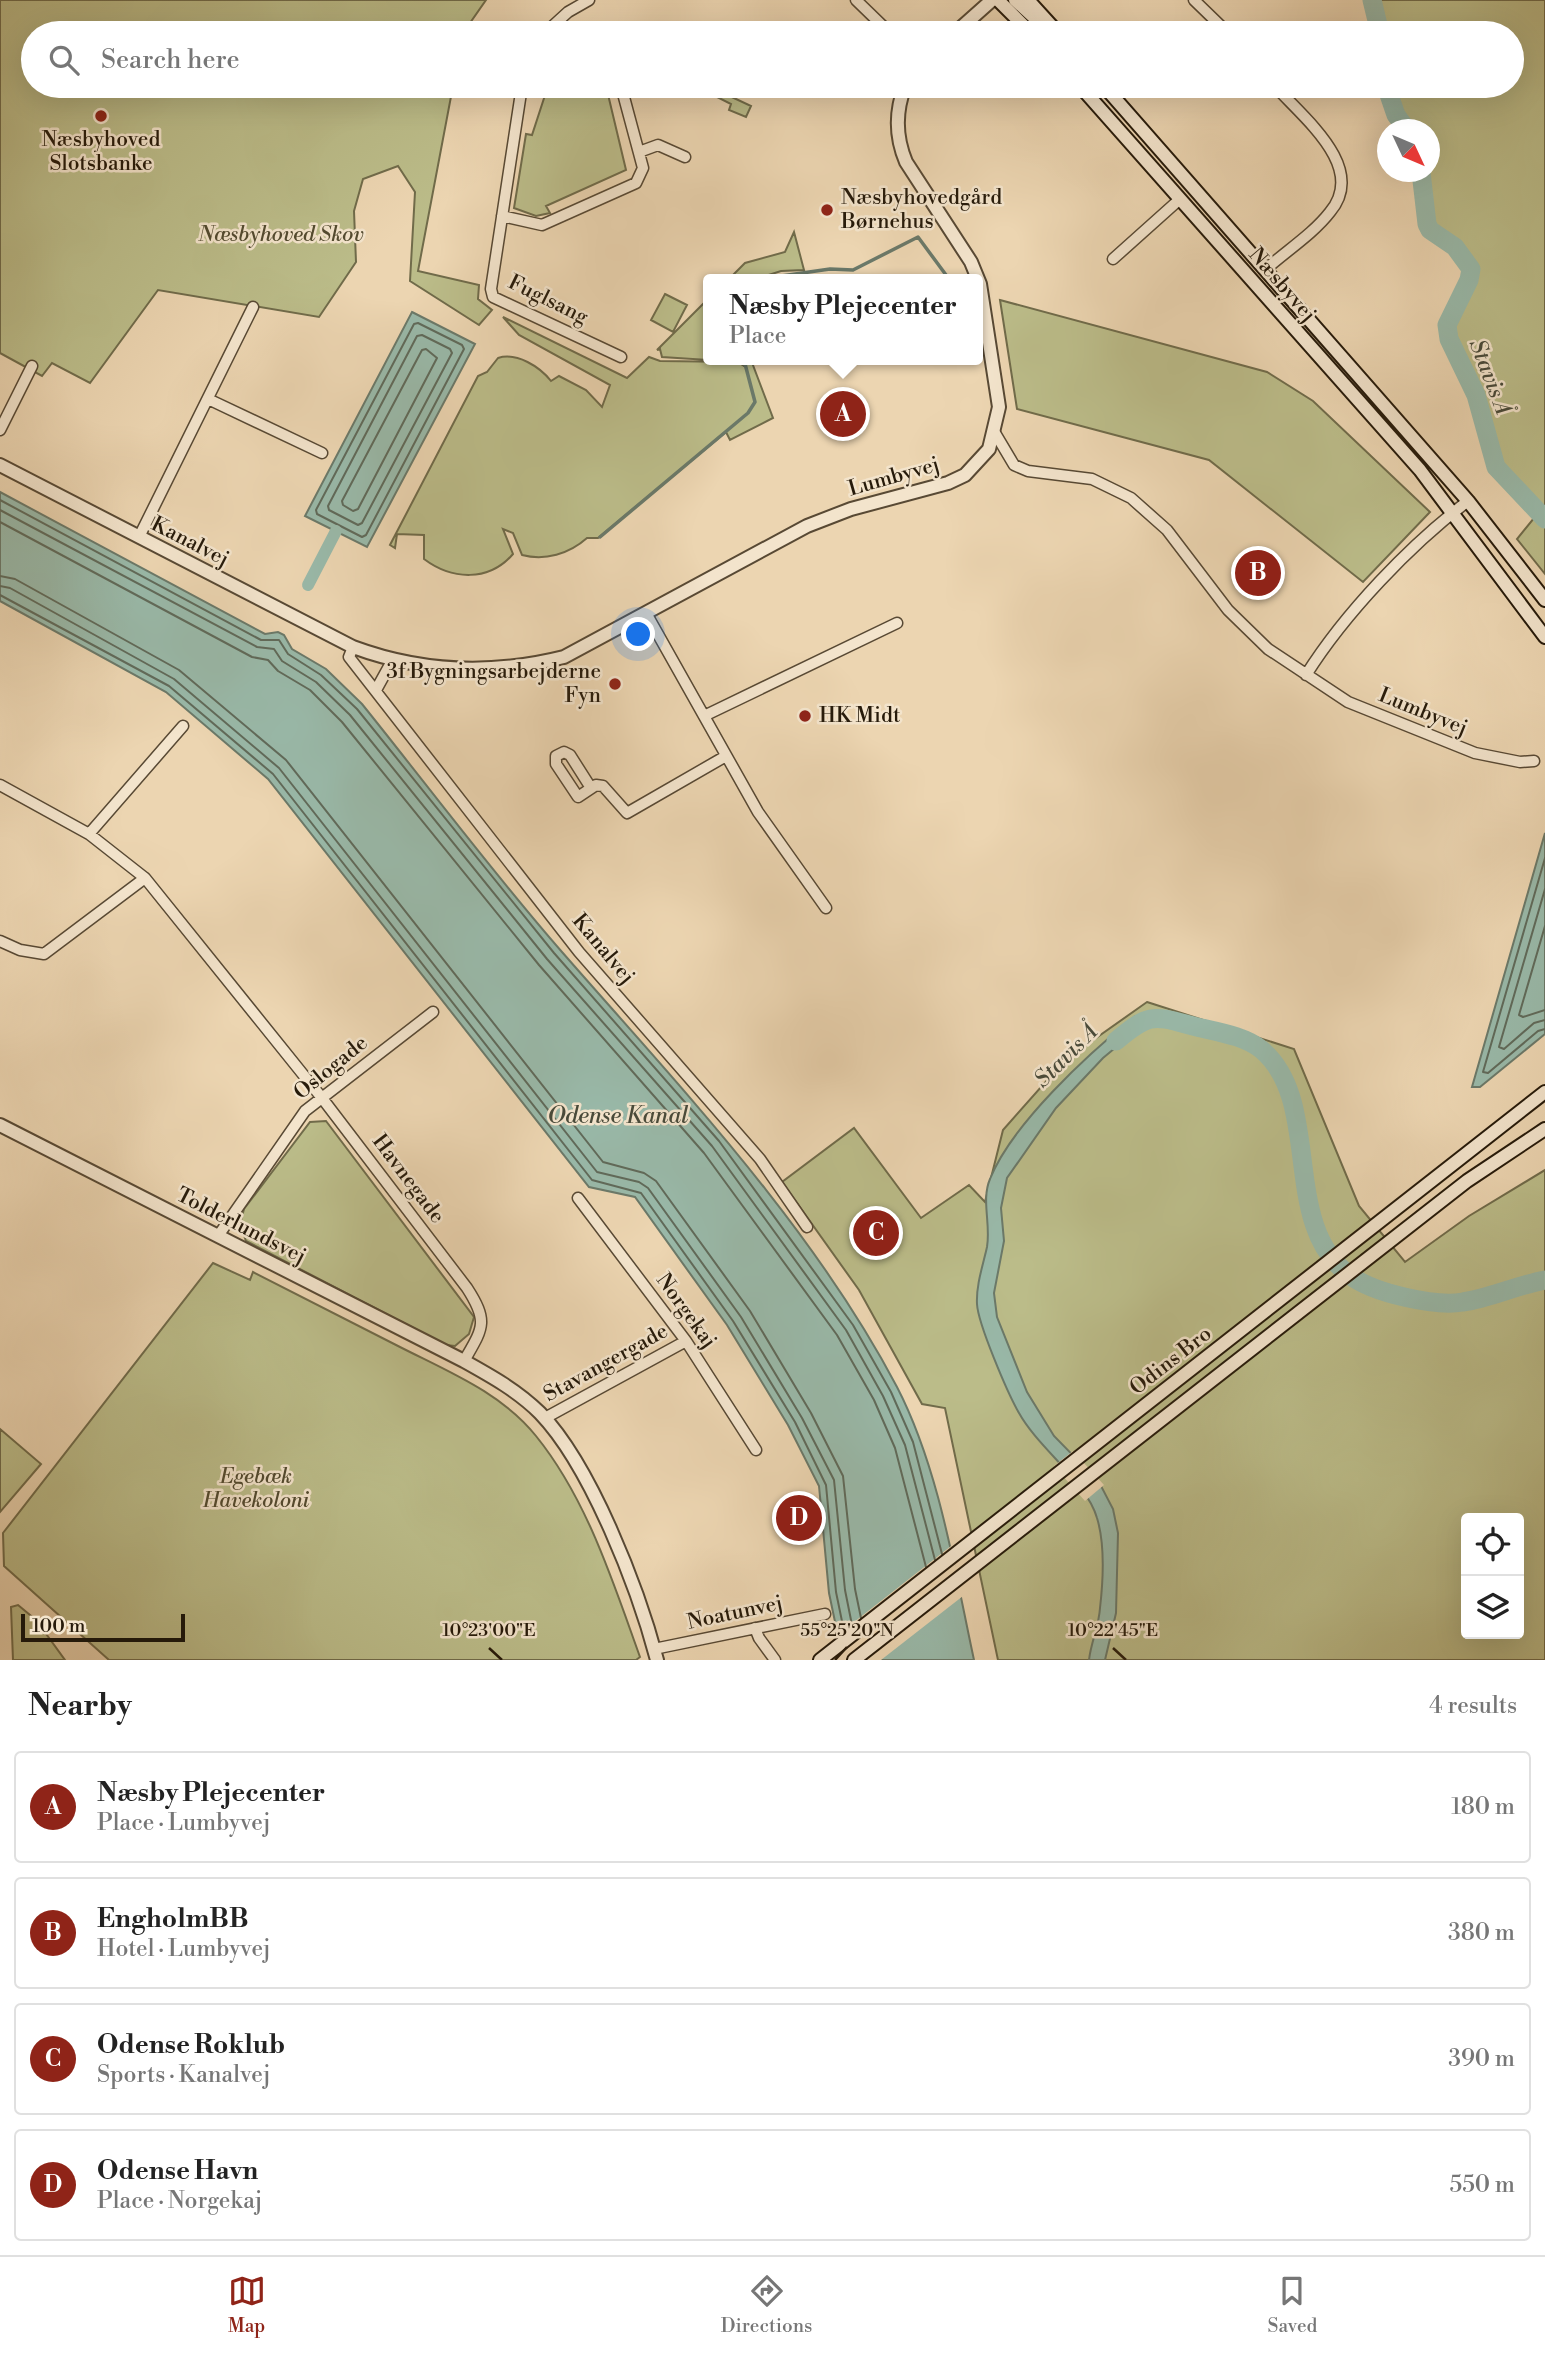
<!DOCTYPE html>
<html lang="en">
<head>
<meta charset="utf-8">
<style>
  :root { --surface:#fff; --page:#f2f2f2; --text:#222; --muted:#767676; --line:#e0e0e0; --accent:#8f2418 }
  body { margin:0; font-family:"Libre Bodoni",serif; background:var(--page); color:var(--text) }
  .controls { position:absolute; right:21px; bottom:21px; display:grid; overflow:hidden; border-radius:7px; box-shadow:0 7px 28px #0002 }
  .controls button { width:63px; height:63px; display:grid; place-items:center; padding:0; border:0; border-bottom:2px solid var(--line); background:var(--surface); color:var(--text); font:35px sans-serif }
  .compass { position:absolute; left:1377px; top:119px; width:63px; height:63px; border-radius:50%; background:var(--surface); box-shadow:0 7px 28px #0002; rotate:134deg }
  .scale { position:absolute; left:21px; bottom:18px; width:164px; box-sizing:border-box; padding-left:7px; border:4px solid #261a0a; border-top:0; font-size:19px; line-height:24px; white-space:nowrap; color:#261a0a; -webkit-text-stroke:5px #f3e4cc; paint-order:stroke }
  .you { position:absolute; left:639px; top:635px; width:24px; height:24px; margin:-18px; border:5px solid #fff; border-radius:50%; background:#1a73e8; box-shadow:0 0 0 10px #1a73e833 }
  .badge { display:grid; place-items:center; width:46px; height:46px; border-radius:50%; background:var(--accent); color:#fff; font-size:23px; font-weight:700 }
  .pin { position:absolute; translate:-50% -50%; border:4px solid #fff; box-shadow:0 2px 7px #0006 }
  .popup { position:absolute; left:703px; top:274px; width:280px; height:91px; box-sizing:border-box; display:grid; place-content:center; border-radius:7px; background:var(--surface); filter:drop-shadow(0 2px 5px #0005); font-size:23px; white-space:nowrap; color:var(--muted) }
  .popup b { font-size:26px; color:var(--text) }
  .popup::after { content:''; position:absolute; left:50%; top:100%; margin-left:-14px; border:14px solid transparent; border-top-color:var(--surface) }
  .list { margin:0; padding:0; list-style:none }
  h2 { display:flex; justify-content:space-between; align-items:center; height:91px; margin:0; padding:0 28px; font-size:30px }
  h2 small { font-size:23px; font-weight:400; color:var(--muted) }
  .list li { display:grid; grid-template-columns:46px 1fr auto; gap:21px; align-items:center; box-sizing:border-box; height:112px; margin:0 14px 14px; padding:0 14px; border:2px solid var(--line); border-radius:7px }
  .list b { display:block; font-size:26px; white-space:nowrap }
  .list p { margin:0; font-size:23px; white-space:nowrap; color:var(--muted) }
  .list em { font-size:23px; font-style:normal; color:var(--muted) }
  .icon { flex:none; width:38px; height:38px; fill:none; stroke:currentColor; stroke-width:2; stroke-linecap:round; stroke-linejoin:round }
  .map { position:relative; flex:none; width:1545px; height:1660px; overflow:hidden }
  .search { position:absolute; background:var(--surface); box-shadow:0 7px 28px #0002; left:21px; right:21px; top:21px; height:77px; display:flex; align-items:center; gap:18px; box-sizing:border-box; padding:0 24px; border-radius:38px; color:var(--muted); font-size:26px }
  .sheet { height:595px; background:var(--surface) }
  nav { display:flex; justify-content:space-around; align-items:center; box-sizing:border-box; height:98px; border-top:2px solid var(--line); background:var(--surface); font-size:19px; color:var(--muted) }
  nav a { display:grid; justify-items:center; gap:4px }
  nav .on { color:var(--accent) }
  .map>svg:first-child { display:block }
  .green { fill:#bbbc89; stroke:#706b4a; stroke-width:2; fill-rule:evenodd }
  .water { fill:#99b9a9; stroke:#6b7969; stroke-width:2 }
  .pier { fill:#ecd5b1 }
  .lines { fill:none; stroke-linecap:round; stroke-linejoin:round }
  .shore { stroke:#606a5a; stroke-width:2 }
  .stream { stroke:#6b7969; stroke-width:3.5 }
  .canal { stroke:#99b9a9; stroke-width:12 }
  .river { stroke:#99b9a9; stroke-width:19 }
  .minor-casing { stroke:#584934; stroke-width:13 }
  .tertiary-casing { stroke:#584934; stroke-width:16 }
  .secondary-casing { stroke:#261a0a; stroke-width:16 }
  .minor { stroke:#f3e4cc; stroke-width:10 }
  .tertiary { stroke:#f3e4cc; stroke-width:12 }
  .secondary { stroke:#f3e4cc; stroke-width:12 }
  .ticks { fill:none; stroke:#261a0a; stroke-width:2.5 }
  .poi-dot { fill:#8f2418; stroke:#f3e4cc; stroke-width:2.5 }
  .labels { text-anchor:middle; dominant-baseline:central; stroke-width:5; stroke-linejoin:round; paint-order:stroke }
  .poi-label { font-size:21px; fill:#261a0a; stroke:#f3e4cc; text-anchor:start }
  .park-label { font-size:21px; font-style:italic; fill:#534b30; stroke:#f3e4cc }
  .street-label { font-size:21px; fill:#261a0a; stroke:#f3e4cc }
  .water-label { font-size:23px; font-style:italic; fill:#484a3a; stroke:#f3e4cc }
  .ticks-label { font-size:18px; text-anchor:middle; fill:#261a0a; stroke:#f3e4cc; stroke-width:5; stroke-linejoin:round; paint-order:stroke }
</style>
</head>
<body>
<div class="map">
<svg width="1545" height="1660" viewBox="0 0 1545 1660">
  <rect width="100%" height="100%" fill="#ecd5b1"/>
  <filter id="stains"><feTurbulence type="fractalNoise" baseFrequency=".00286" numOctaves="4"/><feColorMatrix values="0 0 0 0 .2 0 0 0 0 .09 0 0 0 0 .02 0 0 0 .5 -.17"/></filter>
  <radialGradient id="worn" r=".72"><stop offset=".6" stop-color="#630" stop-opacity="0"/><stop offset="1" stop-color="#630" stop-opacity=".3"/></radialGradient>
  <!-- green -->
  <path class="green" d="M0 0H486L463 33H33V86H453L418 271 479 285 478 299 492 310 479 325 410 281 415 192 398 166 363 179 354 211 356 262 319 317 158 290 90 383 52 363 42 376 0 353Z
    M1372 0H1545V574L1517 539 1539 512 1496 467 1476 395 1449 339 1447 325 1469 280 1471 269 1455 247 1430 230 1427 224 1421 172H1430V130L1407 129 1396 115 1386 86H1512V33H1380Z
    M548 86H606L626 170 546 206 550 213 536 216 514 208 526 134 532 135Z
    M719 91 751 106 746 117 729 110 731 104 717 97Z
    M794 232 804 270 781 271 756 279H729L745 263 785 252Z
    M665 294 687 305 673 332 651 320Z
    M708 299V360L662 357 660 349 657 350Z
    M1000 300 1267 372 1313 401 1430 512 1363 582 1209 460 1017 409Z
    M503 317 627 378 649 357 660 361 738 362 744 366 751 360 773 418 730 440 726 432 598 538H587C569 554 545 561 522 555L513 533 503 529 513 554C489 582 452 580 424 559V535L397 534 395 548 390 545 478 376 487 372 498 358C517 352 540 367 551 381L559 376 586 390 602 407 610 385 519 335Z
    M1147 1002 1294 1049 1359 1206 1405 1262 1469 1216 1545 1170V1660H998L945 1408 922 1404 859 1290 782 1182 854 1128 921 1218 969 1185 985 1202 1003 1130 1065 1060ZM1466 1518H1519V1634H1466Z
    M326 1121 474 1317 469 1334 455 1346 446 1345 246 1241 240 1224 244 1209 310 1122Z
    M213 1263 250 1280 253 1272C302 1297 351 1322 400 1347 447 1371 502 1393 536 1436 587 1499 613 1582 640 1657L636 1660H109L4 1566 3 1533Z
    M0 1429 41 1464 0 1512Z
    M18 1605 36 1620 65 1660H13L11 1607Z"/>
  <!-- water -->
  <path class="water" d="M412 312 475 344 367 547 305 516Z
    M0 492 265 634 278 632 284 635 292 649 326 669 362 704C428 786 492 872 562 952 680 1087 813 1227 897 1387 939 1468 955 1572 974 1660H843L829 1593 819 1486 788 1425 727 1325 635 1197 589 1187 268 779 166 692 0 601Z
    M1545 833V1034L1480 1087H1472Z
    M1134 1017 1138 1029 1103 1058 1056 1108 1007 1178 1001 1208 1004 1241 994 1293 997 1317 1027 1392 1054 1436 1099 1482 1113 1509 1118 1533 1116 1613 1105 1660H1089C1091 1642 1099 1626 1100 1608 1103 1582 1105 1544 1097 1518 1087 1482 1039 1449 1019 1413 1008 1394 978 1324 977 1304 976 1285 983 1265 987 1247 991 1224 981 1200 990 1179 1012 1124 1088 1054 1134 1017Z"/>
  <!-- pier -->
  <path class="pier" d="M1073 1451 1104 1485 1085 1501 1054 1466Z
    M951 1546 963 1596 881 1660H840L835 1637Z"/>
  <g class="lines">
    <!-- shore -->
    <path class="shore" d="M418 323 462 345 464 349 366 535 362 537 317 514 316 510 414 324Z
      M422 335 450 349 452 353 362 523 358 525 329 510 328 506 417 336Z
      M426 349 437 358 358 509 353 511 343 505 342 501 422 350Z
      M0 500 261 640H279L288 654 321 675 357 709 554 953 719 1141 853 1325 891 1392 913 1442 942 1554
      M0 510 257 647 274 649 282 661 316 682 350 715 547 959 712 1146 846 1330 883 1396 905 1445 935 1560
      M0 522 252 657 268 660 278 671 310 690 342 722 539 965 704 1153 837 1335 874 1400 895 1448 926 1567
      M0 576 15 579 179 670 286 760 603 1162 644 1173 656 1181 750 1311 811 1413 843 1476 855 1589 861 1618
      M0 586 10 588 174 679 279 768 597 1172 639 1182 648 1188 741 1317 802 1418 834 1480 845 1590 852 1625
      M0 595 169 686 273 774 592 1180 641 1193 733 1321 795 1422 826 1485 836 1592 844 1631
      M1545 858 1483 1072 1488 1073 1538 1031 1545 1029
      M1545 889 1499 1047 1504 1049 1534 1023 1545 1020
      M1545 926 1519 1015 1523 1017 1545 1010"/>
    <!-- stream -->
    <path class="stream" d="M760 279 830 269 853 270 918 237 949 279
      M600 537 748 413 755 402 744 360"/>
    <!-- canal -->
    <path class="canal" d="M308 585 336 531"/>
    <!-- river -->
    <path class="river" d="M1372 0 1380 33
      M1386 86 1396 115 1407 130
      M1421 172 1427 224 1430 230 1455 247 1471 269 1469 280 1447 325 1449 339 1476 395 1496 467 1545 519
      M1116 1041C1151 1011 1154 1016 1197 1027 1218 1032 1245 1036 1262 1050 1324 1103 1279 1227 1351 1276 1374 1293 1435 1307 1463 1302 1491 1298 1517 1285 1545 1280"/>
    <!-- minor casing -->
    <g class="minor-casing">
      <path id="minor" d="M856 0 890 33
        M1194 0 1228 33
        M606 31 607 33
        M545 33 568 12 589 0
        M1319 33 1323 30
        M522 86 491 289 493 297 621 357
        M639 152 658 145 685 157
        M502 216 542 225 636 183 643 168 621 86
        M1113 259 1180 199
        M1265 270C1286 251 1313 234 1330 212 1368 167 1302 117 1275 86
        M208 399 322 453
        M0 430 32 366
        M995 433 1014 465 1028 471 1092 479 1131 498 1167 530 1228 610 1268 649 1348 702 1475 753 1520 762 1534 761
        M139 537 253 307
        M646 613 758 812 826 908
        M353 647 349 657 579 952 760 1159 807 1227
        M1306 675C1345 613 1410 545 1468 501
        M376 690 392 661
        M704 716 897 623
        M0 785 89 834 145 878 322 1098 467 1288C489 1322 483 1328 464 1361
        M591 788 570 755 564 752 556 756V764L578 797 596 785 603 786 627 813 726 756
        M89 834 183 726
        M0 941 20 950 44 954 145 878
        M578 1198 686 1341 756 1450
        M218 1236 305 1111 433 1012
        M545 1418 686 1341
        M755 1628 759 1638 775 1660
        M654 1649 825 1614"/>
    </g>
    <!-- tertiary casing -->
    <g class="tertiary-casing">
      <path id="tertiary" d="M1015 0 1051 33
        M955 33 992 0
        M0 465 353 647C423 673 492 675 564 657L807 526 851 509 948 483 965 475 989 449 999 407 980 284 971 262 906 162C895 136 895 112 905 86
        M0 1125 464 1361C491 1376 518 1391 540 1413 591 1466 638 1588 657 1660"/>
    </g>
    <!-- secondary casing -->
    <g class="secondary-casing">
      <path id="secondary" d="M998 0 1031 33
        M1028 0 1058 33
        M1080 86 1420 470 1545 637
        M1104 86 1468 501 1545 600
        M820 1660 1545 1092
        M854 1660 1467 1181 1545 1129"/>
    </g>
    <!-- minor -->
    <use href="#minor" class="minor"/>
    <!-- tertiary -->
    <use href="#tertiary" class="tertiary"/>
    <!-- secondary -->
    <use href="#secondary" class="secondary"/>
  </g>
  <!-- ticks -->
  <path class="ticks" d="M489 1648 502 1660M1113 1648 1126 1660M835 1660 847 1647"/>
  <!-- markers -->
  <g class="poi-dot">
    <circle cx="101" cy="116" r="7"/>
    <circle cx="827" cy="210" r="7"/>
    <circle cx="615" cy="684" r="7"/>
    <circle cx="805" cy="716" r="7"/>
  </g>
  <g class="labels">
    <!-- poi labels -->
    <g class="poi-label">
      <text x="101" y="140" text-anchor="middle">Næsbyhoved<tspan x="101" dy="24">Slotsbanke</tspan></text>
      <text x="841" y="198">Næsbyhovedgård<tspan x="841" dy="24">Børnehus</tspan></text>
      <text x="601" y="672" text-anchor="end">3f Bygningsarbejderne<tspan x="601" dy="24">Fyn</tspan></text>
      <text x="819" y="716">HK Midt</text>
    </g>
    <!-- park labels -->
    <g class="park-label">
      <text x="281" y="235">Næsbyhoved Skov</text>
      <text x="256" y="1477">Egebæk<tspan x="256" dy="24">Havekoloni</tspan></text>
    </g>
    <!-- street labels -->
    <g class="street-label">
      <text transform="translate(1282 285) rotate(49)">Næsbyvej</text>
      <text transform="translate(548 300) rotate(26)">Fuglsang</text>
      <text transform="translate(894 477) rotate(-16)">Lumbyvej</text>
      <text transform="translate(190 542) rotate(27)">Kanalvej</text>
      <text transform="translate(1423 712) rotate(22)">Lumbyvej</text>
      <text transform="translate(603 949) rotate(50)">Kanalvej</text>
      <text transform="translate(331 1068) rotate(-39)">Oslogade</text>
      <text transform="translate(408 1179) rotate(53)">Havnegade</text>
      <text transform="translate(241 1226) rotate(27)">Tolderlundsvej</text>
      <text transform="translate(686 1311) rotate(54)">Norgekaj</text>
      <text transform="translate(1171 1361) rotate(-38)">Odins Bro</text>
      <text transform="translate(606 1363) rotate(-29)">Stavangergade</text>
      <text transform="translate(735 1613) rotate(-12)">Noatunvej</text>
    </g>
    <!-- water labels -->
    <g class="water-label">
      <text transform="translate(1490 377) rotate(69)">Stavis Å</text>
      <text transform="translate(1066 1056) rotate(-45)">Stavis Å</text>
      <text x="618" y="1116">Odense Kanal</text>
    </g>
  </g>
  <g class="ticks-label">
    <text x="847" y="1636">55°25'20"N</text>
    <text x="489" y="1636">10°23'00"E</text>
    <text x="1113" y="1636">10°22'45"E</text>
  </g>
  <rect width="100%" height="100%" filter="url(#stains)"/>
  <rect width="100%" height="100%" fill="url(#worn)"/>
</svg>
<div class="controls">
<button><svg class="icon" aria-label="locate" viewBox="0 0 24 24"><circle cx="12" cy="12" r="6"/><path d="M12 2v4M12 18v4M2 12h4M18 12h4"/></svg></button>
<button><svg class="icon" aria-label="layers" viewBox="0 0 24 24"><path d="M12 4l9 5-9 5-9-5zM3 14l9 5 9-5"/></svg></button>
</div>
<svg class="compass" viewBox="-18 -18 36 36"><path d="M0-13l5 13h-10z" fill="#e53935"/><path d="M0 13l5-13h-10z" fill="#767676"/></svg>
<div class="scale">100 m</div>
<div class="you"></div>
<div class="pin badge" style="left:843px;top:414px">A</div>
<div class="popup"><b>Næsby Plejecenter</b>Place</div>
<div class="pin badge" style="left:1258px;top:573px">B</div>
<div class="pin badge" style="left:876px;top:1233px">C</div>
<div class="pin badge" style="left:799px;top:1518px">D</div>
<div class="search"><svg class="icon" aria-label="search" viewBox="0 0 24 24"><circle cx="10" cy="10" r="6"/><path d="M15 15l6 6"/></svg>Search here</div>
</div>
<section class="sheet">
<h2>Nearby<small>4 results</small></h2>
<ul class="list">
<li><span class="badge">A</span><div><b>Næsby Plejecenter</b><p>Place · Lumbyvej</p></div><em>180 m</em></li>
<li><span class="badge">B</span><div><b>EngholmBB</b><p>Hotel · Lumbyvej</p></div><em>380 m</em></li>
<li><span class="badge">C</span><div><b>Odense Roklub</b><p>Sports · Kanalvej</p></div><em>390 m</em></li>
<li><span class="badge">D</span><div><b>Odense Havn</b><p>Place · Norgekaj</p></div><em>550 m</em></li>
</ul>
</section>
<nav>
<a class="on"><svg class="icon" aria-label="map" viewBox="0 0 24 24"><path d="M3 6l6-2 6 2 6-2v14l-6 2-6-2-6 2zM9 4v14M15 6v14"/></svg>Map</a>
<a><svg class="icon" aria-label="directions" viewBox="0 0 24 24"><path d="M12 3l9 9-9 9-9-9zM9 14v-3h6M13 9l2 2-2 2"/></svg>Directions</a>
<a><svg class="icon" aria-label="saved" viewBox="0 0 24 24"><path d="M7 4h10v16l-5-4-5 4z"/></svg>Saved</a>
</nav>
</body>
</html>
